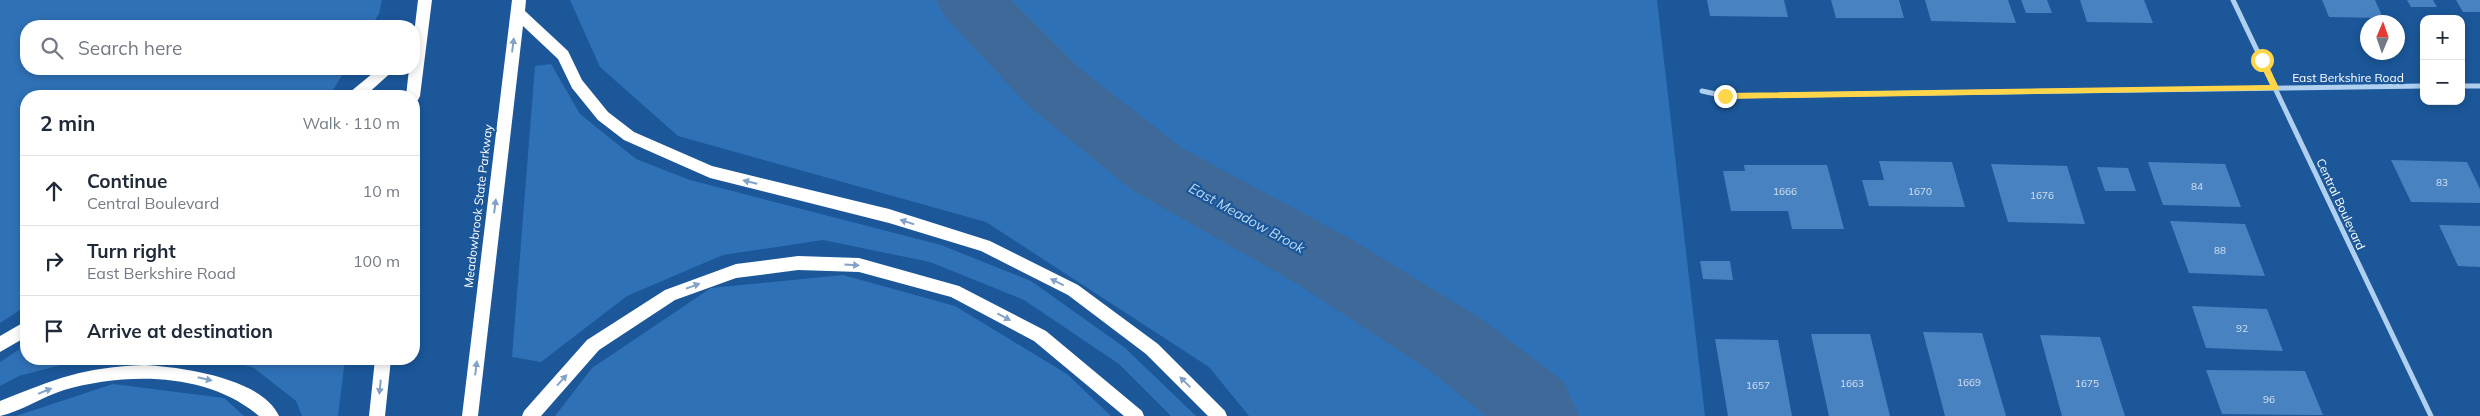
<!DOCTYPE html>
<html lang="en">
<head>
<meta charset="utf-8">
<style>
  :root { --surface:#fff; --page:#f2f2f3; --text:#1f2937; --muted:#747a83; --line:#e0e1e3 }
  body { margin:0; font-family:Mulish,sans-serif; background:var(--page); color:var(--text) }
  .controls { position:absolute; right:15px; top:15px; display:grid; overflow:hidden; border-radius:10px; box-shadow:0 2px 8px #0003 }
  .controls button { width:45px; height:45px; display:grid; place-items:center; padding:0; border:0; border-bottom:1px solid var(--line); background:var(--surface); color:var(--text); font:25px sans-serif }
  .compass { position:absolute; left:2360px; top:15px; width:45px; height:45px; border-radius:50%; background:var(--surface); box-shadow:0 2px 8px #0003; rotate:2deg }
  .stop { position:absolute; width:15px; height:15px; margin:-11px; border:4px solid #ffd54a; border-radius:50%; background:#fff }
  .stop.end { background:#ffd54a; border-color:#fff; box-shadow:0 1px 5px #0008 }
  .list { margin:0; padding:0; list-style:none }
  h2 { display:flex; justify-content:space-between; align-items:center; height:65px; margin:0; padding:0 20px; font-size:21px }
  h2 small { font-size:16px; font-weight:400; color:var(--muted) }
  .list li { display:grid; grid-template-columns:32px 1fr auto; gap:15px; align-items:center; box-sizing:border-box; height:70px; padding:0 20px; border-top:1px solid var(--line) }
  .list b { display:block; font-size:19px; white-space:nowrap }
  .list p { margin:0; font-size:16px; white-space:nowrap; color:var(--muted) }
  .list em { font-size:16px; font-style:normal; color:var(--muted) }
  .icon { flex:none; width:28px; height:28px; fill:none; stroke:currentColor; stroke-width:2; stroke-linecap:round; stroke-linejoin:round }
  .map { position:relative; flex:none; width:2480px; height:416px; overflow:hidden }
  .search { position:absolute; background:var(--surface); box-shadow:0 2px 8px #0003; left:20px; top:20px; width:400px; height:55px; display:flex; align-items:center; gap:12px; box-sizing:border-box; padding:0 18px; border-radius:20px; color:var(--muted); font-size:19px }
  .panel { position:absolute; background:var(--surface); box-shadow:0 2px 8px #0003; left:20px; top:90px; width:400px; height:275px; border-radius:20px }
  .map>svg:first-child { display:block }
  .green { fill:#2f71b6 }
  .lines { fill:none; stroke-linecap:round; stroke-linejoin:round }
  .river { fill:#3e6998; fill-rule:evenodd }
  .building { fill:#4882c1 }
  .street { stroke:#b0d0f0; stroke-width:5 }
  .highway { fill:#fff; fill-rule:evenodd }
  .oneway { fill:#82a3c7 }
  .route { fill:#ffd54a }
  .labels { text-anchor:middle; dominant-baseline:central; stroke-width:4.5; stroke-linejoin:round; paint-order:stroke }
  .number-label { font-size:10px; fill:#d1e0f0 }
  .street-label { font-size:12px; fill:#fff; stroke:#1b5799 }
  .water-label { font-size:14px; font-style:italic; fill:#bddaf7; stroke:#1b5799 }
</style>
</head>
<body>
<div class="map">
<svg width="2480" height="416" viewBox="0 0 2480 416">
  <rect width="100%" height="100%" fill="#1b5799"/>
  <!-- green -->
  <path class="green" d="M0 0H382L379 14 371 26H26V69H346L333 90 326 96H26V306L0 323Z
    M570 0H1657L1705 416H1249L1209 367 986 222 678 136 600 67Z
    M551 64 580 114 636 159 690 180 941 245 1031 281 1124 347 1196 416H1171L1119 364 1024 300 930 262 823 240 723 255 627 296 541 362 512 357 535 66Z
    M843 275 955 306 1067 374 1111 416H555L592 368 711 288Z
    M26 345V359H84L19 376 0 386V362Z
    M224 359H345L338 416H302L296 401 254 368Z
    M113 384 224 398 244 416H16Z"/>
  <g class="lines">
    <!-- river -->
    <path class="river" d="M936 0H1011L1078 67 1182 148 1351 239 1483 320 1564 382 1579 416H1486L1429 370 1299 285 1132 190 1030 107 946 18Z"/>
  </g>
  <!-- building -->
  <path class="building" d="M1707 0H1784L1788 17 1710 16Z
    M1831 0H1899L1904 18H1836Z
    M1925 0H2008L2016 23 1931 21Z
    M2021 0H2047L2052 13H2026Z
    M2080 0H2144L2153 23 2087 22Z
    M2322 0H2375L2383 18 2329 17Z
    M2407 0H2433L2437 7H2411Z
    M2456 0H2480V12H2463Z
    M2391 160 2467 162 2480 189V203L2411 202Z
    M1879 161 1952 162 1965 207 1869 206 1862 180H1884Z
    M2148 162 2225 164 2241 207 2163 205Z
    M1991 164 2067 166 2085 224 2008 222Z
    M1744 165H1827L1844 229H1792L1788 211H1731L1723 171H1745Z
    M2097 167 2128 168 2136 191H2105Z
    M2170 221 2245 224 2265 276 2189 273Z
    M2439 225 2480 226V267L2458 266Z
    M1700 261H1730L1733 280 1703 279Z
    M2192 306 2267 309 2283 351 2206 348Z
    M1923 332 1982 333 2006 416H1945Z
    M1811 334H1870L1890 416H1829Z
    M2040 335 2100 337 2125 416H2062Z
    M1715 339 1778 340 1792 416H1728Z
    M2206 370 2305 371 2323 415 2222 414Z"/>
  <g class="lines">
    <!-- street -->
    <path class="street" d="M2233 0 2431 416
      M2461 86H2480
      M1702 91 1725 96 2424 86"/>
    <!-- highway -->
    <path class="highway" d="M418 0H432L420 96 418 100 414 102V96H406L409 69H414V34Z
      M512 0H526L525 11 568 51 582 80 608 112 634 132 712 166 889 209 990 241 1078 285 1158 344 1225 411 1227 416H1208L1146 354 1068 295 981 251 889 223 710 178 624 140 598 120 572 88 558 59 523 26 478 416H462Z
      M378 69H395L365 96H348L350 92Z
      M798 256 859 258 959 286 1046 331 1142 411 1144 416H1124L1034 341 951 297 859 272 798 270 736 278 675 300 599 350 541 416H522L524 411 587 340 665 290 736 264Z
      M26 321V337L0 352V336Z
      M375 359H391L385 416H369Z
      M144 365C181 367 262 378 279 416H259C208 372 126 372 64 390 42 397 22 411 0 416V401C55 379 84 367 144 365Z"/>
  </g>
  <!-- one-way arrows -->
  <defs><path id="oneway-solid" d="M-6-.8H1V-3.2L6.5 0L1 3.2V.8H-6Z" transform="scale(1.25)"/></defs>
  <g class="oneway">
    <use href="#oneway-solid" transform="translate(513 45) rotate(-83)"/>
    <use href="#oneway-solid" transform="translate(750 182) rotate(-166)"/>
    <use href="#oneway-solid" transform="translate(495 206) rotate(-83)"/>
    <use href="#oneway-solid" transform="translate(907 222) rotate(-163)"/>
    <use href="#oneway-solid" transform="translate(852 265) rotate(3)"/>
    <use href="#oneway-solid" transform="translate(1057 282) rotate(-154)"/>
    <use href="#oneway-solid" transform="translate(693 286) rotate(-20)"/>
    <use href="#oneway-solid" transform="translate(1004 317) rotate(28)"/>
    <use href="#oneway-solid" transform="translate(476 368) rotate(-83)"/>
    <use href="#oneway-solid" transform="translate(205 379) rotate(13)"/>
    <use href="#oneway-solid" transform="translate(562 380) rotate(-48)"/>
    <use href="#oneway-solid" transform="translate(1185 382) rotate(-135)"/>
    <use href="#oneway-solid" transform="translate(380 387) rotate(96)"/>
    <use href="#oneway-solid" transform="translate(45 391) rotate(-22)"/>
  </g>
  <!-- route -->
  <path class="route" d="M2262 56 2266 60 2279 88 2278 90 1725 99 1721 96 1725 93 2270 85 2258 60Z"/>
  <g class="labels">
    <!-- number labels -->
    <g class="number-label">
      <text x="2442" y="182">83</text>
      <text x="2197" y="186">84</text>
      <text x="1785" y="191">1666</text>
      <text x="1920" y="191">1670</text>
      <text x="2042" y="195">1676</text>
      <text x="2220" y="250">88</text>
      <text x="2242" y="328">92</text>
      <text x="1969" y="382">1669</text>
      <text x="1852" y="383">1663</text>
      <text x="2087" y="383">1675</text>
      <text x="1758" y="385">1657</text>
      <text x="2269" y="399">96</text>
    </g>
    <!-- street labels -->
    <g class="street-label">
      <text x="2348" y="77">East Berkshire Road</text>
      <text transform="translate(2341 204) rotate(65)">Central Boulevard</text>
      <text transform="translate(478 206) rotate(-83)">Meadowbrook State Parkway</text>
    </g>
    <!-- water labels -->
    <g class="water-label">
      <text transform="translate(1247 218) rotate(29)">East Meadow Brook</text>
    </g>
  </g>
</svg>
<div class="controls">
<button>+</button>
<button>−</button>
</div>
<svg class="compass" viewBox="-18 -18 36 36"><path d="M0-13l5 13h-10z" fill="#e53935"/><path d="M0 13l5-13h-10z" fill="#747a83"/></svg>
<div class="stop" style="left:2262px;top:60px"></div>
<div class="stop end" style="left:1725px;top:96px"></div>
<div class="search"><svg class="icon" aria-label="search" viewBox="0 0 24 24"><circle cx="10" cy="10" r="6"/><path d="M15 15l6 6"/></svg>Search here</div>
<section class="panel">
<h2>2 min<small>Walk · 110 m</small></h2>
<ul class="list">
<li><svg class="icon" aria-label="ahead" viewBox="0 0 24 24"><path d="M12 20V5M6 11l6-6 6 6"/></svg><div><b>Continue</b><p>Central Boulevard</p></div><em>10 m</em></li>
<li><svg class="icon" aria-label="right" viewBox="0 0 24 24"><path d="M7 20v-9h11M14 6l5 5-5 5"/></svg><div><b>Turn right</b><p>East Berkshire Road</p></div><em>100 m</em></li>
<li><svg class="icon" aria-label="arrive" viewBox="0 0 24 24"><path d="M6 21V4h12l-3 4 3 4H6"/></svg><div><b>Arrive at destination</b></div></li>
</ul>
</section>
</div>
</body>
</html>
